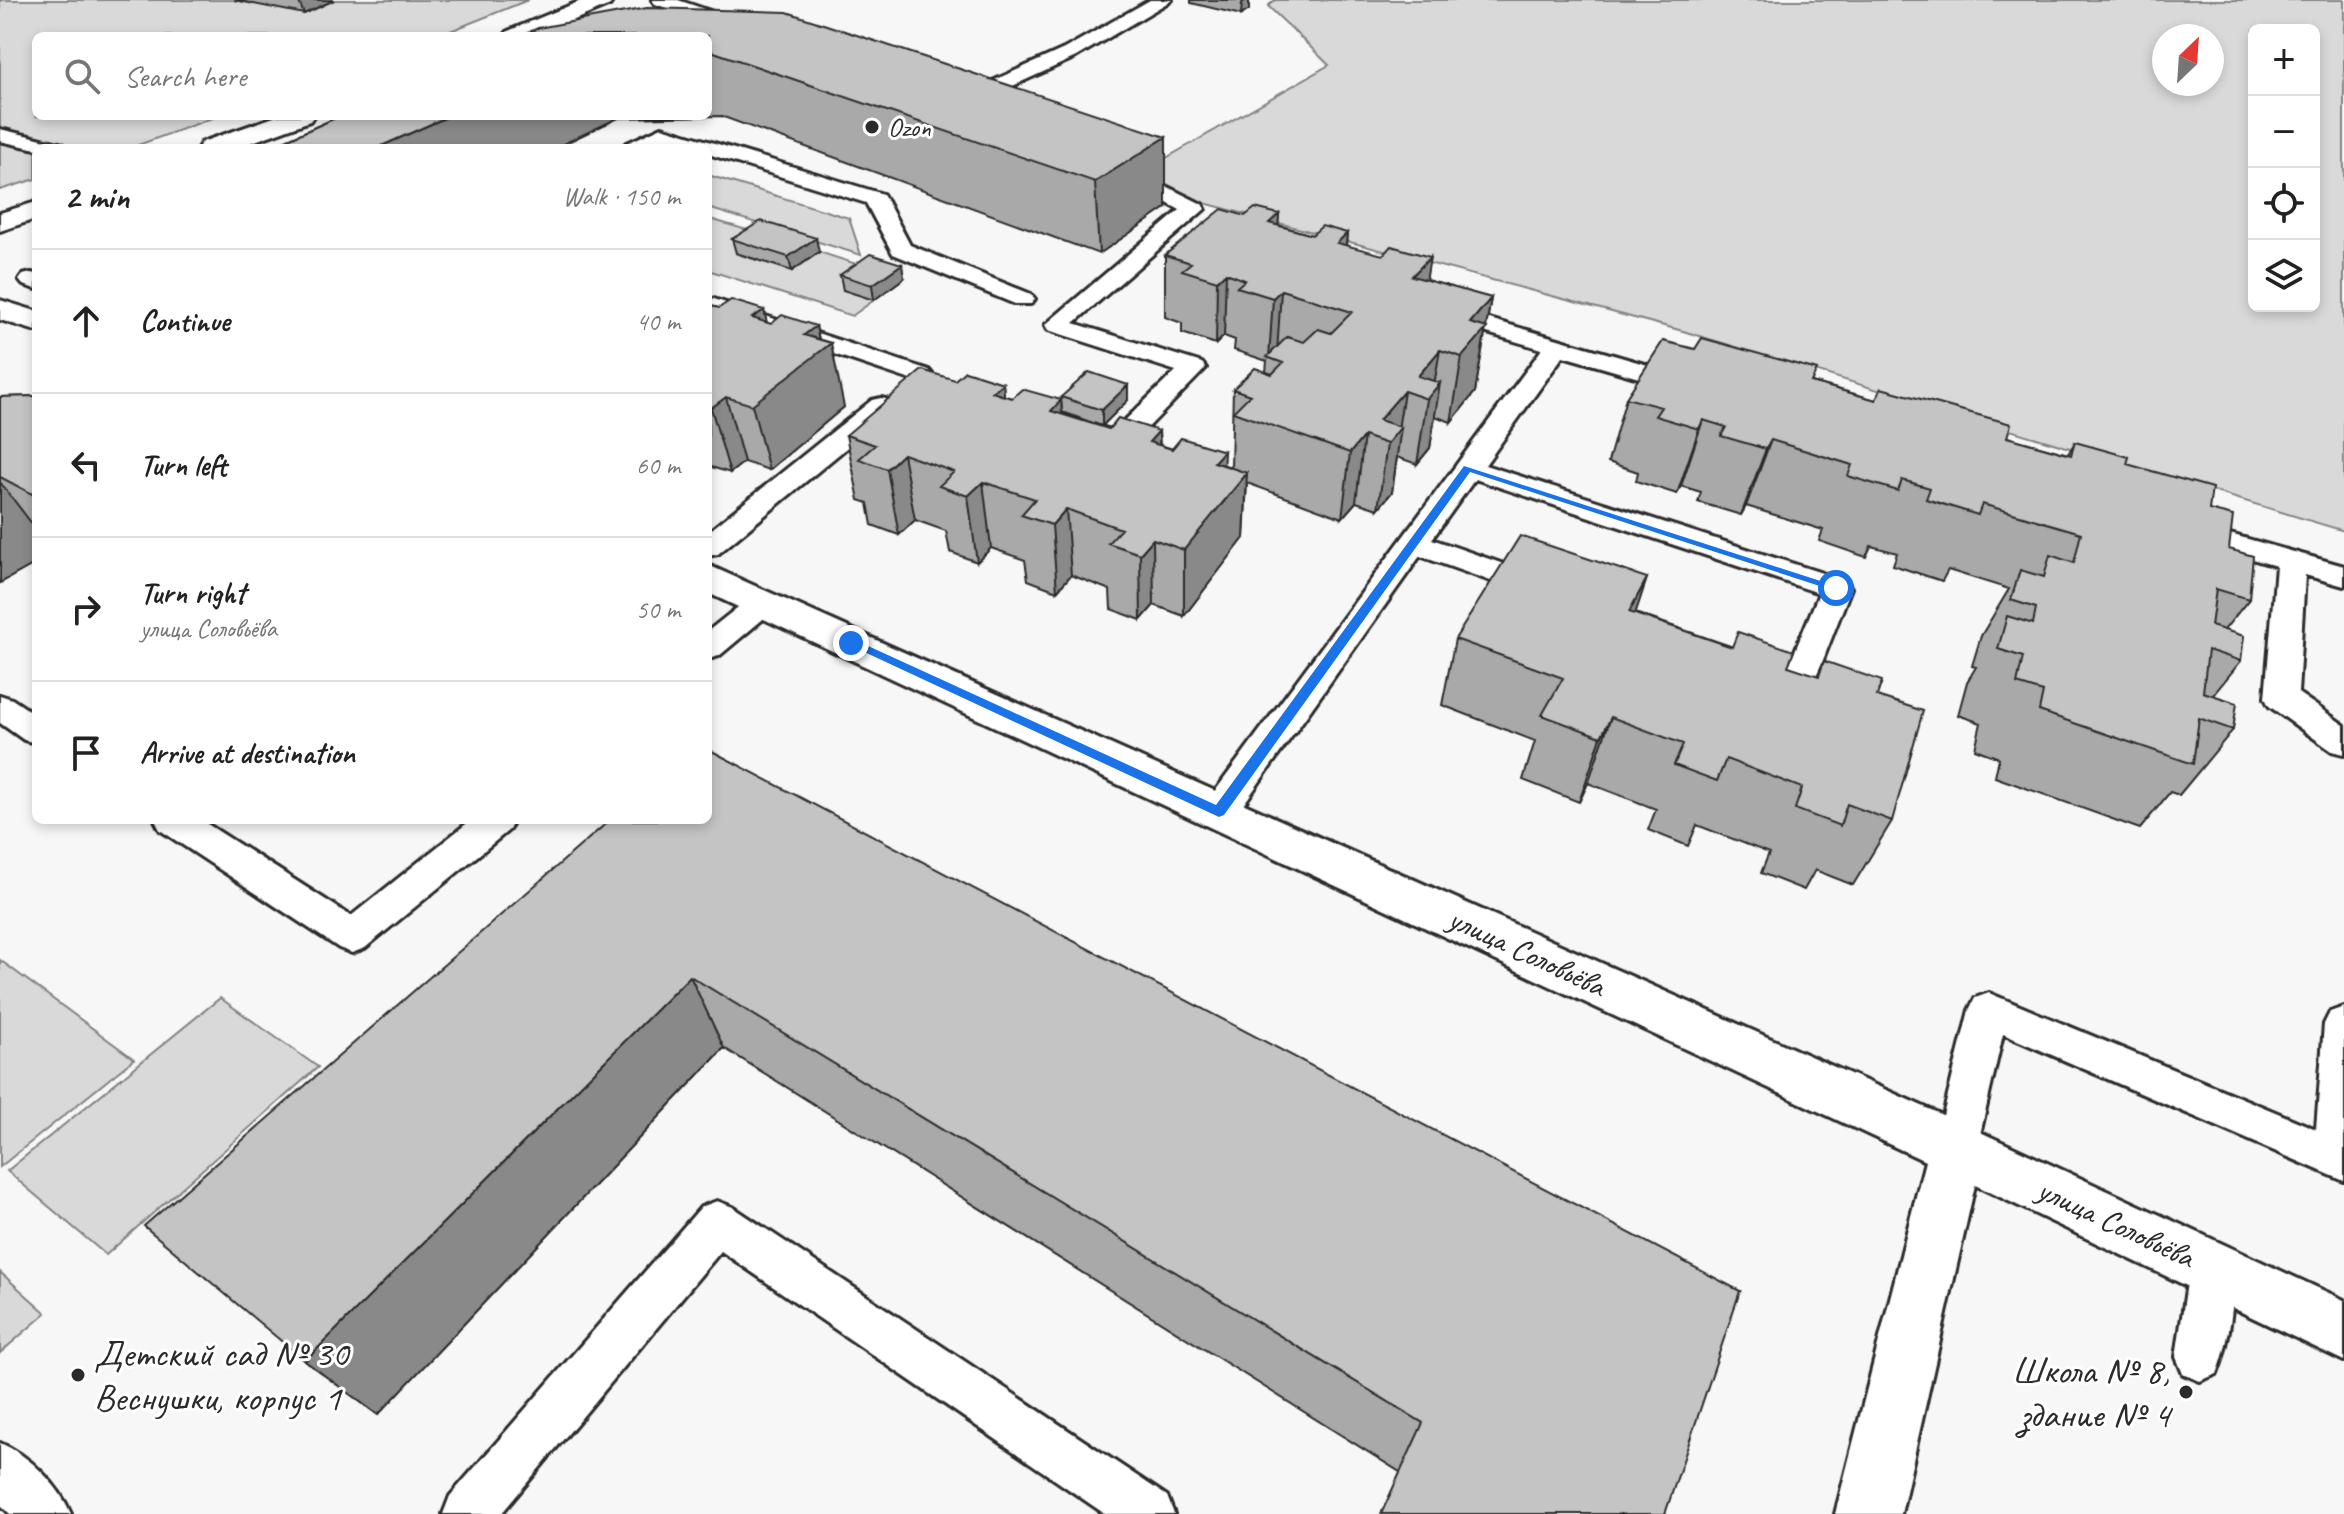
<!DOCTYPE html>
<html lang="en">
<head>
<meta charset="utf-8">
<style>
  :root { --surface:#fff; --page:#f6f6f6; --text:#222; --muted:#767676; --line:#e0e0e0 }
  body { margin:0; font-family:Caveat,sans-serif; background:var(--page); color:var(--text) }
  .controls { position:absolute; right:24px; top:24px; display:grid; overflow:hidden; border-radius:12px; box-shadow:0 4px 12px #0003 }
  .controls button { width:72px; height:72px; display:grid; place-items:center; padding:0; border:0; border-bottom:2px solid var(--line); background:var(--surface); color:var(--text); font:40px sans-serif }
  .compass { position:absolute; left:2152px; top:24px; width:72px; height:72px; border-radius:50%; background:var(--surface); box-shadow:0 4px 12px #0003; rotate:25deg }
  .stop { position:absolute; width:24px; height:24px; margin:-18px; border:6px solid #1a73e8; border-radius:50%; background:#fff }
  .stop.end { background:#1a73e8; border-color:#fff; box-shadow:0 2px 8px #0008 }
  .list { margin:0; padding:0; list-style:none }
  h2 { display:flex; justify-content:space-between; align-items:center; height:104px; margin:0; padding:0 32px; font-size:34px }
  h2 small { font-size:26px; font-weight:400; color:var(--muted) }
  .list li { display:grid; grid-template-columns:52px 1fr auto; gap:24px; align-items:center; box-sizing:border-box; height:144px; padding:0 32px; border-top:2px solid var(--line) }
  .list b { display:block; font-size:30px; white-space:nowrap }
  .list p { margin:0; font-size:26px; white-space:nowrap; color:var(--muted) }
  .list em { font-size:26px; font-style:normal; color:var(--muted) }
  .icon { flex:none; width:44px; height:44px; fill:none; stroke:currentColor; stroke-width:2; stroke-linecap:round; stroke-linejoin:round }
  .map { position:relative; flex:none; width:2344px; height:1514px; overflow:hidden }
  .search { position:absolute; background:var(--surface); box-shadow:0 4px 12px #0003; left:32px; top:32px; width:680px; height:88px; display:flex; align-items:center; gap:20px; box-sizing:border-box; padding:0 28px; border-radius:12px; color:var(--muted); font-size:30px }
  .panel { position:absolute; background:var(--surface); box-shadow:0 4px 12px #0003; left:32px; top:144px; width:680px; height:680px; border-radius:12px }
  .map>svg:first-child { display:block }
  .green { fill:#d9d9d9; stroke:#828282; stroke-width:2; fill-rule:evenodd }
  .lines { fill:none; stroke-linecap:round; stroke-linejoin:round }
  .lane-casing { stroke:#2b2b2b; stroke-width:6 }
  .street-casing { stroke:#2b2b2b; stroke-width:6 }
  .secondary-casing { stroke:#2b2b2b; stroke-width:6 }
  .lane { fill:#fff; fill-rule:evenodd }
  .street { fill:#fff; fill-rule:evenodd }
  .secondary { fill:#fff; fill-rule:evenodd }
  .wall { fill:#a9a9a9; stroke:#2b2b2b; stroke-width:2 }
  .shaded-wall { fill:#898989; stroke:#2b2b2b; stroke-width:2 }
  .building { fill:#c4c4c4; stroke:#2b2b2b; stroke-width:2 }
  .route { fill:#1a73e8 }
  .poi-dot { fill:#2b2b2b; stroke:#fff; stroke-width:3 }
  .labels { text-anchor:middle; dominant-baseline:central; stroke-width:6; stroke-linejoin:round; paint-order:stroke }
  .far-poi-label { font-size:26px; fill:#2b2b2b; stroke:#fff; text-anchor:start }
  .street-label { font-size:32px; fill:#2b2b2b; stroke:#fff }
  .near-poi-label { font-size:38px; fill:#2b2b2b; stroke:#fff; text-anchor:start }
</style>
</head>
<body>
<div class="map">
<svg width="2344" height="1514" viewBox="0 0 2344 1514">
  <rect width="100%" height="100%" fill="#f7f7f7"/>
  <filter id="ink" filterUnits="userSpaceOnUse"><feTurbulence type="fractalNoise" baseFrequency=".0125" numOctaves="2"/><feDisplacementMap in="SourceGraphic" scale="16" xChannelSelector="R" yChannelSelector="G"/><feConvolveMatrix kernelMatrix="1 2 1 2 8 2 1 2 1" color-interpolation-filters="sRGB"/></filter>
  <g filter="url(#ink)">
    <!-- green -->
    <path class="green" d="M0 0H528L438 36H36V116H218L130 148H36V179L0 190Z
      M1275 0H2344V531L1683 331 1163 192 1133 177 1329 65 1268 6ZM2254 30H2314V306H2254ZM2164 36H2212V84H2164Z
      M708 175 849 218 861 255 708 208Z
      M710 219 764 235 737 254 791 271 819 252 872 269 843 290 874 300 852 316 708 270Z
      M0 960 134 1059 0 1167Z
      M220 998 318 1067 106 1255 7 1171Z
      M0 1272 46 1313 0 1353Z"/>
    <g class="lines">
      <!-- lane casing -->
      <g class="lane-casing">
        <path id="lane" d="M652 0H678L734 19 737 23 734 27H722L655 4Z
          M1150 0H1172L1076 57 971 105H957L954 101 957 97 1064 49Z
          M662 127 883 194 910 245 1031 294 1035 299 1031 304H1015L893 254 866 203 708 154V148H689L664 140 648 148H622L625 144Z
          M0 129 63 144 66 148 36 149 0 141Z
          M1125 166 1202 204 1205 209 1074 323 1202 363 1206 368 1129 447C1115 450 1092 446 1084 434L1088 428 1097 426 1114 431 1176 371 1048 330 1045 325 1180 210 1118 176 1115 172 1118 168Z
          M31 273 36 274V289L23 285 19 280 23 275Z
          M708 297 929 370 933 375 929 380H911L708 312Z
          M1441 305 1696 379 1700 384 1696 389 1687 392 1563 356 1485 465 1847 581 1851 588 1816 678 1811 686 1800 689 1754 674 1749 666 1754 658 1765 655 1790 663 1819 593 1475 479 1432 539 1552 581 1556 588 1552 595 1541 598 1530 595 1420 556 1231 822 1219 826 1207 822 1201 812 1207 802 1542 349 1432 317 1429 312 1432 307Z
          M881 398 890 400 894 406 890 412 718 554 708 556V532L872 400Z
          M2187 522 2344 566V586L2305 575 2298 693 2344 725V754L2332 751 2269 706 2265 698 2276 566 2177 537 2173 531 2177 525Z
          M763 593 774 596 778 603 774 610 719 656 708 659V631L752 596Z
          M0 695 12 699 36 715V743L24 740 0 723Z
          M155 820H201L351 916 471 820H514L509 830 365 948 352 953 339 948 160 830Z
          M1989 993 2316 1129 2324 1024 2330 1012 2344 1007V1181L2003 1034 1977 1148 1971 1162 1956 1168 1941 1162 1935 1148 1969 1010 1975 998Z
          M717 1201 733 1207 1167 1496 1174 1514H1105L721 1251 501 1514H443L450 1496 701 1207Z
          M2212 1246 2228 1253C2240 1281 2229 1345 2217 1374L2200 1381 2183 1374 2176 1357 2189 1269 2196 1253Z
          M0 1443C29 1455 59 1485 71 1514H10L0 1504Z"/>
      </g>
      <!-- street casing -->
      <g class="street-casing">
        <path id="street" d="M0 300 36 311V331L0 320Z
          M708 565 1976 1130 2344 1300V1361L1975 1185 1901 1514H1835L1925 1161 708 593Z"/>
      </g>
      <!-- secondary casing -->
      <g class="secondary-casing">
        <path id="secondary" d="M583 0H613L610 5 536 36H504L508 31Z
          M277 116H314L310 121 236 148H198L202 142Z
          M36 202V219L0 231V213Z"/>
      </g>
      <!-- lane -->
      <use href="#lane" class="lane"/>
      <!-- street -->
      <use href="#street" class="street"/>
      <!-- secondary -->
      <use href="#secondary" class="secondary"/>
    </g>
    <!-- wall -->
    <path class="wall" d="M234 0H334L304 14Z
      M1191 0H1249V10L1241 15 1191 3Z
      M647 8 1166 208 1099 254 721 116 618 118 555 148H268L340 116H708V36Z
      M1279 214 1278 225 1312 235 1347 233 1346 245 1426 280 1491 298 1475 392 1451 422 1435 416 1430 448 1417 464 1397 457 1392 492 1378 509 1356 502 1342 518 1247 483 1244 538 1184 616 1154 605 1141 620 1111 609 1110 590 1071 575 1057 591 1028 580 1025 560 991 548 977 562 950 552 946 531 915 520 899 535 872 525 868 503 859 500 846 435 955 380 1003 383 1004 396 1012 398 1061 400 1062 414 1109 429 1159 431 1160 445 1231 467 1233 389 1266 372 1267 361 1234 350 1235 340 1224 336 1216 344 1182 333V323L1165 317V255L1245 216Z
      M732 239 819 252 792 271 736 253Z
      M840 275 904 278 874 300 843 290Z
      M708 305 771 324 816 326 819 339 844 407 769 470 744 462 730 473 708 466Z
      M1812 382 2068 454 2075 442 2127 464 2209 510 2229 549 2249 599 2224 630 2241 661 2213 695 2233 730 2179 795 2170 792 2140 829 1995 777 1999 758 1975 749 1981 723 1958 715 1967 682 1976 667 1972 666 1981 636 2009 589 1948 570 1942 581 1893 565 1897 553 1871 546 1866 557 1819 541 1823 530 1746 506 1741 515 1698 502 1701 492 1681 486 1677 494 1636 481 1638 472 1608 462 1626 398Z
      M1128 385V400L1102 426 1062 412 1061 397Z
      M36 396V563L0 583V397Z
      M1647 578 1635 613 1817 676 1824 661 1877 696 1892 821 1853 885 1815 870 1804 890 1761 873 1769 853 1697 825 1688 846 1648 830 1656 809 1588 783 1579 802 1523 780 1535 741 1442 705 1455 639Z
      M610 820 1740 1291 1400 1472 724 1048 378 1415 305 1361Z"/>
    <!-- shaded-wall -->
    <path class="shaded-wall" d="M298 0H334L304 14Z
      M1246 0H1249V10L1241 15 1242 3Z
      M449 116H618V118L555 148H377Z
      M1166 137V208L1099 254 1095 182Z
      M1279 214 1275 276 1269 223Z
      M1347 233 1341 295 1337 243Z
      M816 238 819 252 792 271 788 257Z
      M1430 257 1420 320 1412 276Z
      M902 264 904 278 874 300 872 285Z
      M1226 273 1224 336 1216 344 1217 281Z
      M1281 290 1277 354 1269 358 1273 298Z
      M1491 298 1475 392 1451 422 1462 357 1470 323Z
      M764 310 779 374 752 318Z
      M816 326 821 351 831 343 844 407 769 470 752 405 804 335Z
      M1440 350 1433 391 1440 383 1430 448 1417 464 1427 399 1418 376Z
      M1003 383 1009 447 992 392Z
      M1128 385V400L1102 426V410Z
      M1404 391 1398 430 1401 427 1392 492 1378 509 1387 444 1379 420Z
      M726 397 744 462 730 473 711 408Z
      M1061 400 1066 465 1051 411Z
      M1703 420 1681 486 1677 494 1699 429Z
      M1159 431 1160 496 1149 442Z
      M1364 436 1356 502 1342 518 1350 453Z
      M1771 440 1746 506 1741 515 1766 449Z
      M1224 451 1222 504 1247 473 1244 538 1184 616V550L1214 462Z
      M903 454 915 520 899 535 887 469Z
      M0 482 36 529V563L0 583Z
      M983 482 991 548 977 562 968 496Z
      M1066 509 1071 575 1057 591 1052 525Z
      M1153 539 1154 605 1141 620 1140 554Z
      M1647 578 1625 645 1629 612Z
      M1611 717 1588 783 1579 802 1601 737Z
      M690 976 724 1048 378 1415 305 1361Z"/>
    <!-- building -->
    <path class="building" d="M647 8 787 12 1166 137 1095 182 708 50V36H521L538 28Z
      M340 116H449L377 148H268Z
      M1255 208 1279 214 1269 223 1312 235 1322 226 1347 233 1337 243 1383 255 1391 246 1430 257 1412 276 1491 298 1470 323 1487 328 1462 357 1440 350 1418 376 1440 383 1427 399 1404 391 1379 420 1401 427 1387 444 1364 436 1350 453 1233 412 1250 395 1233 389 1255 368 1272 374 1283 363 1267 357 1287 337 1304 342 1318 329 1331 333 1352 312 1281 290 1273 298 1237 287 1245 280 1226 273 1217 281 1182 270 1191 263 1165 255 1222 209 1245 216Z
      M761 221 816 238 788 257 732 239Z
      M870 254 902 264 872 285 840 275Z
      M731 300 764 310 752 318 771 324 782 315 816 326 804 335 831 343 752 405 726 397 711 408 708 407V305L719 308Z
      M1702 338 1817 370 1811 382 1876 400 1881 388 2011 424 2007 437 2071 455 2075 442 2129 457 2127 464 2212 488 2209 510 2233 516 2229 549 2253 556 2249 599 2216 589 2211 626 2244 636 2241 661 2208 650 2203 692 2237 703 2233 730 2199 718 2193 764 2039 711 2043 692 2017 684 2023 657 1998 649 2007 616 2033 624 2036 608 2011 600 2020 570 2044 577 2050 555 2074 563 2081 533 1982 504 1978 515 1926 499 1930 488 1902 480 1898 491 1848 476 1852 465 1771 440 1766 449 1721 436 1726 427 1703 420 1699 429 1655 416 1661 407 1626 398 1663 341 1695 349Z
      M922 370 955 380 965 371 1003 383 992 392 1001 395 1012 398 1022 389 1061 400 1051 411 1109 429 1118 418 1159 431 1149 442 1172 449 1181 438 1224 451 1214 462 1247 473 1184 550 1153 539 1140 554 1108 543 1121 529 1066 509 1052 525 1021 515 1035 499 983 482 968 496 939 486 954 472 903 454 887 469 859 459 875 445 846 435Z
      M1089 372 1128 385 1102 410 1061 397Z
      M36 396V496L0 477V397Z
      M1520 536 1647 578 1629 612 1732 647 1738 632 1794 651 1788 666 1819 676 1824 661 1882 681 1877 696 1923 711 1892 821 1847 804 1840 826 1795 809 1802 788 1726 759 1717 781 1674 765 1683 744 1611 717 1601 737 1542 715 1563 678 1455 639Z
      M708 749 1740 1291 1665 1514H1381L1423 1423 690 976 305 1361 144 1226 610 820H708Z"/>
  </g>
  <!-- route -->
  <path class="route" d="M1464 466 1842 588 1832 590 1470 472 1224 815 1219 817 845 643 855 640 1216 805Z"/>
  <!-- markers -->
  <g class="poi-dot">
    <circle cx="872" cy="127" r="8"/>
    <circle cx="78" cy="1375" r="8"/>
    <circle cx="2186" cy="1392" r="8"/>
  </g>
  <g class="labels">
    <!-- far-poi labels -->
    <g class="far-poi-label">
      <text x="888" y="127">Ozon</text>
    </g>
    <!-- street labels -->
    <g class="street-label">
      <text transform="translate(1527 952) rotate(25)">улица Соловьёва</text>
      <text transform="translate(2116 1223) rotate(25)">улица Соловьёва</text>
    </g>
    <!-- near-poi labels -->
    <g class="near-poi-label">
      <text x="94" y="1353">Детский сад № 30<tspan x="94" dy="44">Веснушки, корпус 1</tspan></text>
      <text x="2170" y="1370" text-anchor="end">Школа № 8,<tspan x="2170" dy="44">здание № 4</tspan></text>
    </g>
  </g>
</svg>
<div class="controls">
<button>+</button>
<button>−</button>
<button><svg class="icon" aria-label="locate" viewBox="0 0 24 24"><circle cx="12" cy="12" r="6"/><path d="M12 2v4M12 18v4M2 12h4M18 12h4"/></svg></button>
<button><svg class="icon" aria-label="layers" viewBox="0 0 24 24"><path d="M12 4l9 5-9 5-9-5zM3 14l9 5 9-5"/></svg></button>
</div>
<svg class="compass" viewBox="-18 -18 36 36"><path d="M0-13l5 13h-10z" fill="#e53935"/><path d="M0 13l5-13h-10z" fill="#767676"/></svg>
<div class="stop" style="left:1836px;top:588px"></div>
<div class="stop end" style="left:851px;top:643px"></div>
<div class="search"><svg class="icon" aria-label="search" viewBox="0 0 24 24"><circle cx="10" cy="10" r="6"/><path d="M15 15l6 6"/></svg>Search here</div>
<section class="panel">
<h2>2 min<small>Walk · 150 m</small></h2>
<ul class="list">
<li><svg class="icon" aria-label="ahead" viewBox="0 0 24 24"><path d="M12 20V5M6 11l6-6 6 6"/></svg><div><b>Continue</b></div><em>40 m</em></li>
<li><svg class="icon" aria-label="left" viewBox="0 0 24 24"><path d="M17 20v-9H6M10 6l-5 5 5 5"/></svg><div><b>Turn left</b></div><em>60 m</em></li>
<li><svg class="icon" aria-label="right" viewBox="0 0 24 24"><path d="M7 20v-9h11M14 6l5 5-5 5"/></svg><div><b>Turn right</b><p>улица Соловьёва</p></div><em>50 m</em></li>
<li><svg class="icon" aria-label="arrive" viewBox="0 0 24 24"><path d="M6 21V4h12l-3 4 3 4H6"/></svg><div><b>Arrive at destination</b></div></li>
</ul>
</section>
</div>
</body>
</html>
